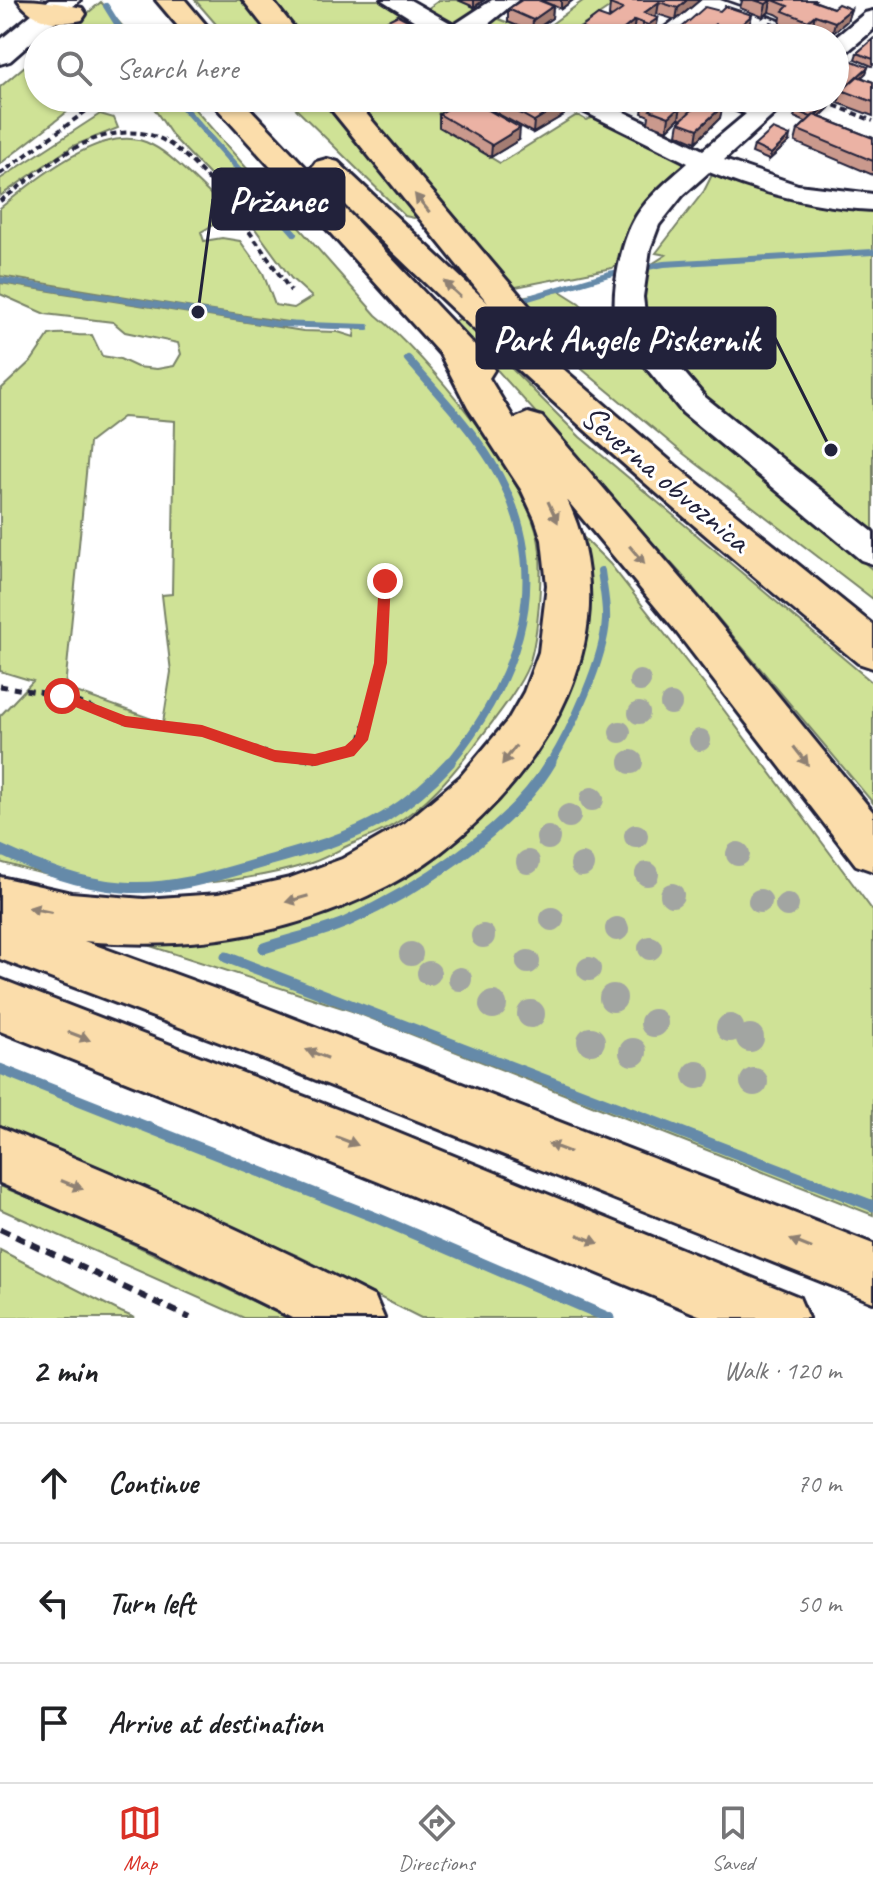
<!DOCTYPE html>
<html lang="en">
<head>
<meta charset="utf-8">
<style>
  :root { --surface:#fff; --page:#f2f2f2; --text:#202124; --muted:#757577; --line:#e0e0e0; --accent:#d93025 }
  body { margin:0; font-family:Caveat,sans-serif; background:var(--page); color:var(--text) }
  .stop { position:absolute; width:24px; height:24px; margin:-18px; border:6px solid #d93025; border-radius:50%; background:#fff }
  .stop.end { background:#d93025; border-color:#fff; box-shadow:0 2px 8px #0008 }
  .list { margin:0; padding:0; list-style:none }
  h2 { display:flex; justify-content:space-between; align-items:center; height:104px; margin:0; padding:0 32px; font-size:34px }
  h2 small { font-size:26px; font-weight:400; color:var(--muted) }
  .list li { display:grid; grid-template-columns:52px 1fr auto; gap:24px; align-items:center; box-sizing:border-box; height:120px; padding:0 32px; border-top:2px solid var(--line) }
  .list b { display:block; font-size:30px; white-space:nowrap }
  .list em { font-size:26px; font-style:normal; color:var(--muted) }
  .icon { flex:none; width:44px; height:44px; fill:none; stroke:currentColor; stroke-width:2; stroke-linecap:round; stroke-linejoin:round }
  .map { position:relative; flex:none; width:873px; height:1318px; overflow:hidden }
  .search { position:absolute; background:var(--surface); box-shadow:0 2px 6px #0004; left:24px; right:24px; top:24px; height:88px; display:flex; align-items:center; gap:20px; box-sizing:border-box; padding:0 28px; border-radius:44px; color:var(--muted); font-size:30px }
  .sheet { height:464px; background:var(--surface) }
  nav { display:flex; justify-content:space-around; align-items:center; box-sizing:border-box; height:112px; border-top:2px solid var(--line); background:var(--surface); font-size:22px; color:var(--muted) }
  nav a { display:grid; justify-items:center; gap:4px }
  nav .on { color:var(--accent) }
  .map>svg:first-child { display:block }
  .green { fill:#cfe296; stroke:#788268; stroke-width:2; fill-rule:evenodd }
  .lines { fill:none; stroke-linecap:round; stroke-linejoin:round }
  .stream-far2 { stroke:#658aa9; stroke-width:6 }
  .stream-far1 { stroke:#658aa9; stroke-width:8 }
  .stream { stroke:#658aa9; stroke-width:11 }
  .street-casing { stroke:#22223b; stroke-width:6 }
  .secondary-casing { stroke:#22223b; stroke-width:6 }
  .highway-casing { stroke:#22223b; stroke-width:6 }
  .path-far2 { stroke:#22223b; stroke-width:4; stroke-dasharray:6 4; stroke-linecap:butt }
  .path-far1 { stroke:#22223b; stroke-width:5; stroke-dasharray:7 6; stroke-linecap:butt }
  .path { stroke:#22223b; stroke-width:6; stroke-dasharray:10 7; stroke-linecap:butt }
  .street { fill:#fff; fill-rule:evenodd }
  .secondary { fill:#fff; fill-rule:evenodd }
  .highway { fill:#fbddab; fill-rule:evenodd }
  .tree { fill:#a2a5a2 }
  .wall { fill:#ca998d; stroke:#22223b; stroke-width:2 }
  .shaded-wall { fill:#a47d73; stroke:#22223b; stroke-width:2 }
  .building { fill:#ebb2a4; stroke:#22223b; stroke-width:2 }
  .oneway { fill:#8e8073 }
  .route { fill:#d93025 }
  .labels { text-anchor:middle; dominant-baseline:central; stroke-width:6; stroke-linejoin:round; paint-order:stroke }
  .street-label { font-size:34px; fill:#22223b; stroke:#fff }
  .leader { fill:none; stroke:#22223b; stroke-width:3 }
  .callout-dot { fill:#22223b; stroke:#fff; stroke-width:3 }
  .callout { fill:#22223b; stroke:#22223b; stroke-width:3 }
  .callout-label { font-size:36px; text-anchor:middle; font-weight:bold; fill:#fff }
</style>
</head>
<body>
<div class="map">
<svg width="873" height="1318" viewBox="0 0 873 1318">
  <rect width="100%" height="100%" fill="#fff"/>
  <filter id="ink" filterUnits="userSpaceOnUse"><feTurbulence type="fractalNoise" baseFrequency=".0125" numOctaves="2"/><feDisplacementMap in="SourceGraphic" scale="16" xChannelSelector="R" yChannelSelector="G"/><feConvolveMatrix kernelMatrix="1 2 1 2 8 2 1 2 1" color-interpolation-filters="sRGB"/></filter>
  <g filter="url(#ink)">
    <!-- green -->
    <path class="green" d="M195 0H247L278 38H228Z
      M265 0H382L423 20 409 29 372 30 358 38H296Z
      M440 0H458L483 10 458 25 424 11Z
      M584 0H621L564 38H474L478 31 496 18 538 34Z
      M101 2 133 38H58Z
      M38 55V98H79L72 108 0 164V87Z
      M147 98H185L376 315C429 358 522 471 538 538 544 565 538 638 529 664 519 690 492 722 475 745 453 774 426 806 393 825 380 833 364 839 349 845 337 851 324 859 311 863 233 887 145 890 65 878 43 875 21 868 0 862V716L33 681 0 671V390L32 360 49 335C69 331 74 337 92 335L102 356 120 359 137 367 157 369 174 366 181 354 178 343 125 332 113 322 45 314 0 294V283L303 331 338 332 354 337 355 328 322 327 199 309 0 276V208C35 181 105 119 152 145 174 156 199 185 218 201L221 215 213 225 201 232 204 241 222 238 240 241 263 273 275 305 294 308 312 297 291 278 234 200 174 138ZM123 417 175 421 172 594 162 595 171 672 163 723 65 688 89 443Z
      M285 98H325L419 216 414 218 405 216Z
      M346 98H468L476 103 440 127 500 163 577 115 586 120 598 116 697 161 622 263 612 268 506 289Z
      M100 114 114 118 118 128 73 146 0 196V179Z
      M714 171 873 207V536L757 449 652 346 643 316 646 276 652 264 666 255 656 253 704 191Z
      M560 291 579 303 707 430 873 570V599L684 454 571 360 513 298Z
      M461 318 580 437 873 683V803L681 574 454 322Z
      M567 521 610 564 718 702 873 911V1215L352 1011 141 943 305 916 553 708Z
      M0 1065 611 1318H421L296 1255 0 1125Z
      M0 1186 74 1216 288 1318H244L0 1209Z
      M0 1250 121 1312 135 1318H0Z"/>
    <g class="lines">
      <!-- stream-far2 -->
      <path class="stream-far2" d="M106 6 126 38
        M175 98 295 234
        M0 280 277 324 367 327
        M522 300 609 274 664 264 873 252"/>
      <!-- stream-far1 -->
      <path class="stream-far1" d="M408 359C437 393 469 425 492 463 557 571 523 673 449 764
        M550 764C571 730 604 660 606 620 607 605 603 587 601 571"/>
      <!-- stream -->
      <path class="stream" d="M0 850C39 868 79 884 122 887 174 891 222 874 271 860 310 849 350 838 385 817 409 802 431 783 450 762
        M264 948C291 939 320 933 346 922 417 890 511 830 551 762
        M226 957 873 1206
        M0 1069 377 1218 609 1318"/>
      <!-- street casing -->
      <g class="street-casing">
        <path id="street" d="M382 0H410L454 25 492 0H518L471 38H442Z
          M700 0H720L813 33 817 38H783L712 13 679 38H652Z
          M873 11V30L843 55 835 57V38L865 13Z
          M564 98H595L703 150 746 114 719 103 716 98H750L760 102 765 98H792L724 160 798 185 873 194V210C815 207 763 194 709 172L683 195 659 225 650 249 643 297 647 329 705 397 873 532V564L861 560 683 413 622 338C606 313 619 248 633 222 645 199 669 180 688 163L567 103Z"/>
      </g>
      <!-- secondary casing -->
      <g class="secondary-casing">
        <path id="secondary" d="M49 0H80L10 61 0 64V40Z"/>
      </g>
      <!-- highway casing -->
      <g class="highway-casing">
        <path id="highway" d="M18 0C41 0 60 3 82 8L86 14 82 20C57 26 33 22 18 0Z
          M156 0H185L217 38H188Z
          M243 0H272L302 38H273Z
          M208 98H240L489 361 494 370 489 378 514 419 528 413 542 417 704 605 873 812V871L856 865 674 629 567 500C631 632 547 771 441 852 398 885 340 911 288 925 220 944 154 947 84 941L251 1002 873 1244V1302L251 1054 0 959V877L71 893 144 899 218 894 290 878 342 859 405 823 461 776 508 720 524 692 539 652 547 585 542 540 535 519 522 491 468 408 440 354Z
          M322 98H353L533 311 538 319 533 327 518 330 676 466 873 625V668L858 663C670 508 487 349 316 176L311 169 316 162 327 159 338 162 488 303Z
          M0 979 383 1127 799 1297 808 1318H706L379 1182 0 1031Z
          M0 1127C127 1179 253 1234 375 1297L384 1318H292L158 1252 0 1183Z"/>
      </g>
      <!-- path-far2 -->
      <path class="path-far2" d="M816 98 873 121
        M0 174 104 98
        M0 201C30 180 58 153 92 140 112 132 139 129 159 138 204 158 261 250 291 291"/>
      <!-- path-far1 -->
      <path class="path-far1" d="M0 686 62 696 125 721 202 731 275 756 315 760 349 751 361 740 381 663 385 581"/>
      <!-- path -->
      <path class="path" d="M0 1229 190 1318"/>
      <!-- street -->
      <use href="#street" class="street"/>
      <!-- secondary -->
      <use href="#secondary" class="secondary"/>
      <!-- highway -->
      <use href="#highway" class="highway"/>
    </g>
    <!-- trees -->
    <g class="tree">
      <circle cx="640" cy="681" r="11"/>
      <circle cx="671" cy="704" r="11"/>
      <circle cx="639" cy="713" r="11"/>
      <circle cx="620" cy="732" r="11"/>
      <circle cx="700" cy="740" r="11"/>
      <circle cx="631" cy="762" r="12"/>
      <circle cx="592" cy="799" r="12"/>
      <circle cx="569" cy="816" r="12"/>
      <circle cx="636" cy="836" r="12"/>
      <circle cx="548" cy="838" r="12"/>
      <circle cx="738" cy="854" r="12"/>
      <circle cx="528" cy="862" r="12"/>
      <circle cx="582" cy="865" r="12"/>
      <circle cx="647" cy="874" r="12"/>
      <circle cx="672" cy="895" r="12"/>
      <circle cx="760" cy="901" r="12"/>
      <circle cx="787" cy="905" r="12"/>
      <circle cx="552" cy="919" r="12"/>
      <circle cx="617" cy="929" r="12"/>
      <circle cx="483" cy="936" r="12"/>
      <circle cx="650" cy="948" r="12"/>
      <circle cx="411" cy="954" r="12"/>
      <circle cx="528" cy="962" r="12"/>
      <circle cx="589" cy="969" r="12"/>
      <circle cx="429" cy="973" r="12"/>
      <circle cx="460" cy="979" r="12"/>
      <circle cx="613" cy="998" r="14"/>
      <circle cx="493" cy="1005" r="14"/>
      <circle cx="531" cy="1014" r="14"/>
      <circle cx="654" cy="1023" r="14"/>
      <circle cx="730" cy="1028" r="14"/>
      <circle cx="750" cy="1038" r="14"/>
      <circle cx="591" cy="1041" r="14"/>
      <circle cx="633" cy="1052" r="14"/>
      <circle cx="697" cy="1075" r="14"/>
      <circle cx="754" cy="1082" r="14"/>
    </g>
    <!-- wall -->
    <path class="wall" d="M458 0H484L474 7Z
      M540 0H573L561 9Z
      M700 0 676 20 657 14 654 16 658 18 656 30 646 38 633 33 628 37 629 38H580L581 28 612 17 609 16 610 4Z
      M740 0H815L814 1 833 8 851 9 847 21 832 34 812 27 805 33 780 24 781 17 776 14 769 12 763 17 740 8 742 1Z
      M553 6 552 18 532 32 508 22V9Z
      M720 11 750 25 763 30 796 31 795 38H719L713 36 711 38H670Z
      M370 29 441 38H371Z
      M873 39V65L872 66 855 59 857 53Z
      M868 67 866 73 861 77 873 82V116L838 103 840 97 836 100 830 98H835V74Z
      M480 98H557L565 102 564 115 533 133 480 104Z
      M603 98H633L624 106Z
      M637 98H718L717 104 720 118 696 142 677 134 679 122 681 120 679 118 667 130 648 123 649 116 642 113 644 101Z
      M831 102 829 108 820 117 873 138V175L795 142 798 130 806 122 794 117 796 111Z
      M439 114 519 140 491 157 439 127Z
      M789 142 769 160 752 153 754 146Z"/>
    <!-- shaded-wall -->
    <path class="shaded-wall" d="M474 0H484L474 7Z
      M561 0H573L561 9Z
      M687 0H700L676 20 678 8Z
      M771 0 769 12 763 17 766 4Z
      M659 2 657 14 643 25 644 13Z
      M553 6 552 18 532 32 533 20Z
      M851 9 847 21 832 34 835 22Z
      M752 15 749 27 743 23Z
      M815 15 812 27 805 33 808 21Z
      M658 18 656 30 646 38 648 25Z
      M635 20 633 33 627 38 618 34Z
      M715 24 713 36 711 38H699Z
      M868 67 866 73 846 92 842 90Z
      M625 98H633L624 106Z
      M712 98H718L717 104 710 101Z
      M565 102 564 115 533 133 534 121Z
      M831 102 829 108 811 124 813 118Z
      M681 106 679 118 667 130 669 117Z
      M723 106 720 118 696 142 698 129Z
      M520 128 519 140 491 157 492 145Z
      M790 136 789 142 769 160 771 154Z"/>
    <!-- building -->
    <path class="building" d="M522 0H538L553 6 533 20 508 9Z
      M615 0H687L678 8 659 2 644 13 658 18 648 25 635 20 618 34 629 38H595L587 35 591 32 581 28 598 15 609 19 623 9 610 4Z
      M754 0H771L766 4Z
      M773 0H810L833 8 838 4 851 9 835 22 815 15 808 21 783 11 788 6Z
      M725 6 752 15 743 23 763 30 771 22 796 31 789 38H790H721L731 29 715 24 699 38H670L705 7 720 11Z
      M398 15 441 38H386L370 29Z
      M873 39V59L857 53Z
      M850 60 868 67 838 94 835 93V74Z
      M857 76 873 82V102L842 90Z
      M467 98 520 128 492 145 439 114Z
      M493 98H557L565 102 534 121Z
      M647 98H712L710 101 723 106 698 129 679 122 692 110 681 106 669 117 650 110 655 105 644 101Z
      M811 98H821L831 102 811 117 796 111Z
      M814 115 873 138V161L798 130Z
      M773 129 790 136 771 154 754 146Z"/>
    <!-- one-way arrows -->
    <defs><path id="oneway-solid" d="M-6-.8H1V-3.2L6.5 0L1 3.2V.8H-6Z" transform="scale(2)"/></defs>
    <g class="oneway">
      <use href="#oneway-solid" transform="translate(422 203) rotate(-129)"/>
      <use href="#oneway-solid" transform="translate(452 289) rotate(-137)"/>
      <use href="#oneway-solid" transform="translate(553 512) rotate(65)"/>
      <use href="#oneway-solid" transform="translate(637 555) rotate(50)"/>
      <use href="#oneway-solid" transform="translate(509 755) rotate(127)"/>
      <use href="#oneway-solid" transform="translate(801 756) rotate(52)"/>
      <use href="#oneway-solid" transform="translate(297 899) rotate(164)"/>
      <use href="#oneway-solid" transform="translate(40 910) rotate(-168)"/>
      <use href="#oneway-solid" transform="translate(79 1036) rotate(21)"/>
      <use href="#oneway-solid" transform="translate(317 1054) rotate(-159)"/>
      <use href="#oneway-solid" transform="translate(347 1141) rotate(21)"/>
      <use href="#oneway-solid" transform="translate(559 1148) rotate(-159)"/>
      <use href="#oneway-solid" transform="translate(72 1185) rotate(22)"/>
      <use href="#oneway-solid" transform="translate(588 1239) rotate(22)"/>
      <use href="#oneway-solid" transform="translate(801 1244) rotate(-158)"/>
    </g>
  </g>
  <!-- route -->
  <path class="route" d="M385 576 391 581 387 663 368 740 354 756 315 766 275 762 202 737 125 727 58 700 56 696 62 691 126 716 202 725 275 750 315 754 345 746 355 737 374 663 379 581Z"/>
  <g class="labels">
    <!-- street labels -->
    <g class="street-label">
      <text transform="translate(666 478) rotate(40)">Severna obvoznica</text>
    </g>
  </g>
  <!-- callouts -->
  <path class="leader" d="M198 312L213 199M831 450L775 338"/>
  <g class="callout-dot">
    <circle cx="198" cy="312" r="8"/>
    <circle cx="831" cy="450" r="8"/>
  </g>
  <g class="callout">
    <rect x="213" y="169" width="131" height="60" rx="8"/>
    <rect x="477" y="308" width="298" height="60" rx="8"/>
  </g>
  <g class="callout-label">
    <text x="278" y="212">Pržanec</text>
    <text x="626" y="351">Park Angele Piskernik</text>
  </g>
</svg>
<div class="stop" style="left:62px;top:696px"></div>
<div class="stop end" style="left:385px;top:581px"></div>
<div class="search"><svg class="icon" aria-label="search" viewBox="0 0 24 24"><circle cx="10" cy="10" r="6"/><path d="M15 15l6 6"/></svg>Search here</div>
</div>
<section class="sheet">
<h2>2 min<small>Walk · 120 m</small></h2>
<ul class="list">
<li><svg class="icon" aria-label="ahead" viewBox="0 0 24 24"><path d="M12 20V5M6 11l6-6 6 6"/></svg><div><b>Continue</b></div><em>70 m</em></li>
<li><svg class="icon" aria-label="left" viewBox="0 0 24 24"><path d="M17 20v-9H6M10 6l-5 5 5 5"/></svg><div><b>Turn left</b></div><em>50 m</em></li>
<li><svg class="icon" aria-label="arrive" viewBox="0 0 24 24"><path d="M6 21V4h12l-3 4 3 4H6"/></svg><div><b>Arrive at destination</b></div></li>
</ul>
</section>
<nav>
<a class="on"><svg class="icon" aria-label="map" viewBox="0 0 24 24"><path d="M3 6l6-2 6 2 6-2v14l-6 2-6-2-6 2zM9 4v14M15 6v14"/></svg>Map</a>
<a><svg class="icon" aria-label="directions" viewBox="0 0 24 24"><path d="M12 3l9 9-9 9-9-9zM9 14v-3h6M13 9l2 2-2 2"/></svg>Directions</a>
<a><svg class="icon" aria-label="saved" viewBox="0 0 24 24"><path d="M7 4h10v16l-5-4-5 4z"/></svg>Saved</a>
</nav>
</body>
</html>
